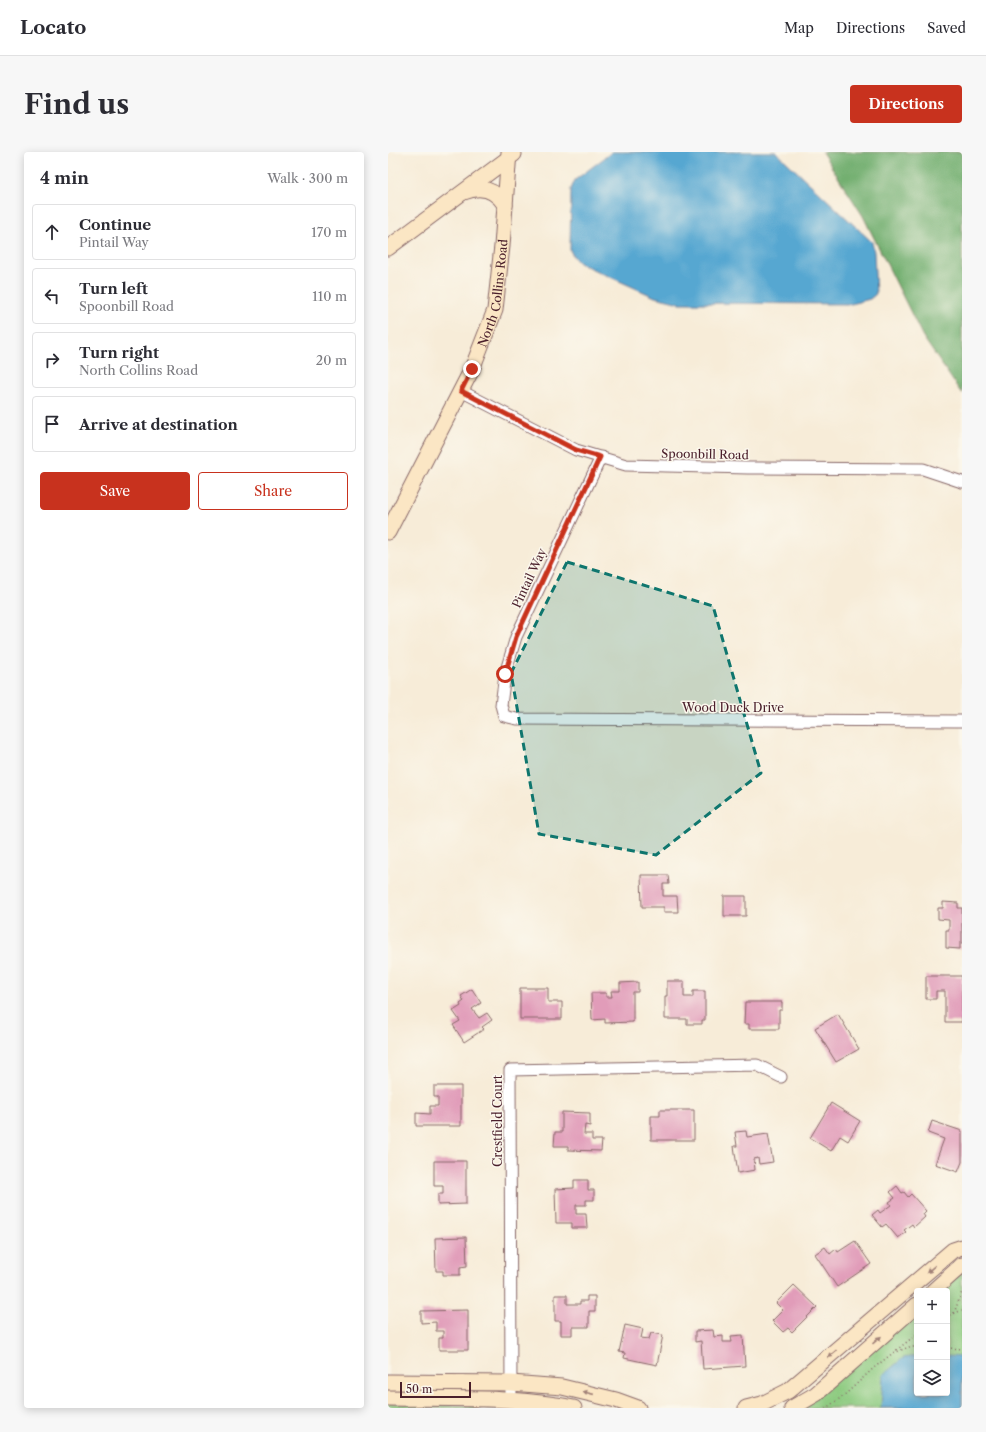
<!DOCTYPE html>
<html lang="en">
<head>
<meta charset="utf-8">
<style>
  :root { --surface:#fff; --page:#f7f7f7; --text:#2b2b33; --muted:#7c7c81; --line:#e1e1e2; --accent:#c8321e }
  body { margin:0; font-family:"Libre Caslon Text",serif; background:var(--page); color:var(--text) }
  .controls { position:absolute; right:12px; bottom:12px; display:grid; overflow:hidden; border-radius:4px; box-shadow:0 2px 10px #0003 }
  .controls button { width:36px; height:36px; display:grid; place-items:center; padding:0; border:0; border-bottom:1px solid var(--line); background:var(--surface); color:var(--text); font:20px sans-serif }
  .scale { position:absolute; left:12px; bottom:10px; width:71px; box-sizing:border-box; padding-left:4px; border:2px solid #4a1f2b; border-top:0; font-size:11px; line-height:14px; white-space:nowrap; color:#4a1f2b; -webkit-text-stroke:3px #fbf7ec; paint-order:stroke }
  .stop { position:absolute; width:12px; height:12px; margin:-9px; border:3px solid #c8321e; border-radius:50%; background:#fff }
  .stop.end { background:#c8321e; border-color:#fff; box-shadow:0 1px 4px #0008 }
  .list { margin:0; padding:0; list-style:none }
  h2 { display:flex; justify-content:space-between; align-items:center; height:52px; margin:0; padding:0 16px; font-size:17px }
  h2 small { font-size:13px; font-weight:400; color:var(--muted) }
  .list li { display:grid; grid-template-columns:26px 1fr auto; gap:12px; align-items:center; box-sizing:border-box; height:56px; margin:0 8px 8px; padding:0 8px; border:1px solid var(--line); border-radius:4px }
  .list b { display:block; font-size:15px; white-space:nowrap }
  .list p { margin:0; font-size:13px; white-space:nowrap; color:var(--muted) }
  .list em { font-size:13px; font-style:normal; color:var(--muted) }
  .actions { display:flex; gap:8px; padding:12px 16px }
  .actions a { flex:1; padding:9px 0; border:1px solid var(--accent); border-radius:4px; text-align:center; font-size:14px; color:var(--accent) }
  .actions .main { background:var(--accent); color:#fff }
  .icon { flex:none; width:22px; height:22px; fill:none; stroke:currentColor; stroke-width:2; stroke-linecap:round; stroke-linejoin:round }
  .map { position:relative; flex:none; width:574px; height:1256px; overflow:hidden; border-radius:4px }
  header { display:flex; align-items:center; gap:24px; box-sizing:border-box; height:56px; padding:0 20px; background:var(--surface); border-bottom:1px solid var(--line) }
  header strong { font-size:19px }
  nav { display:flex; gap:22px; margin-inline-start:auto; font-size:14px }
  .intro { display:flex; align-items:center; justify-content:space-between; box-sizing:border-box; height:96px; padding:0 24px }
  h1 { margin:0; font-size:28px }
  .button { padding:10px 18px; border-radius:4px; background:var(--accent); color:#fff; font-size:14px; font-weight:700 }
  main { display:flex; gap:24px; padding:0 24px }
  aside { flex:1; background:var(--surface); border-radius:4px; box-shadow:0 2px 10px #0003 }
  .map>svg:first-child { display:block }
  .green { fill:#8ecb81; stroke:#6c7556 }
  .forest { fill:#72af6f; stroke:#5e674d }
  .water { fill:#57a7d1; stroke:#50637e }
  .building { fill:#e19cb9 }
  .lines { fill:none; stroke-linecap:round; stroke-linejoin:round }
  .street-casing { stroke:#876768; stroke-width:13 }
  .secondary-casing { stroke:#876768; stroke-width:17 }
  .path { stroke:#876768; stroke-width:1.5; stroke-dasharray:1 3; stroke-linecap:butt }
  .street { stroke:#fff; stroke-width:11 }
  .secondary { stroke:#fbe6c4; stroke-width:15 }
  .oneway { fill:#a28278 }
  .route { stroke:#c8321e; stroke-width:5 }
  .marked { fill:#0f766e; fill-opacity:0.2; stroke:#0f766e; stroke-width:3; stroke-dasharray:8 5; stroke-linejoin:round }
  .labels { text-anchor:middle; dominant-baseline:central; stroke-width:3; stroke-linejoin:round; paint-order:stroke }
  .street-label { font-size:12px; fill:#4a1f2b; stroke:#fbf7ec }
</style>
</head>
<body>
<header>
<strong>Locato</strong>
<nav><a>Map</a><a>Directions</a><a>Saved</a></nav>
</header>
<div class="intro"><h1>Find us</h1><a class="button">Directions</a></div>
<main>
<aside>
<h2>4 min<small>Walk · 300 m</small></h2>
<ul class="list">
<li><svg class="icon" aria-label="ahead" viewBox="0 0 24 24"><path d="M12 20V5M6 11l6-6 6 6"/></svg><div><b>Continue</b><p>Pintail Way</p></div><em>170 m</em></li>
<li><svg class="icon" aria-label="left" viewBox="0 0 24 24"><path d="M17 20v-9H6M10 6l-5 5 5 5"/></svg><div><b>Turn left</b><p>Spoonbill Road</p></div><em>110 m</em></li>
<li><svg class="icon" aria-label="right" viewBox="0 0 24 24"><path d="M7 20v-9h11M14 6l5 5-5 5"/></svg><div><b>Turn right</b><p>North Collins Road</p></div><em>20 m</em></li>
<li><svg class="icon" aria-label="arrive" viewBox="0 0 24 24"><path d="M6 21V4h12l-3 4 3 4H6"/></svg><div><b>Arrive at destination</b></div></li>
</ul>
<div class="actions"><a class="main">Save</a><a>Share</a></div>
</aside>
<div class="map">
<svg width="574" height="1256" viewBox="0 0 574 1256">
  <rect width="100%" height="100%" fill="#fbf7ec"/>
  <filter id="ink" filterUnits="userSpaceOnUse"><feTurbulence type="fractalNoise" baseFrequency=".025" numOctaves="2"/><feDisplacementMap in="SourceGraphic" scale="8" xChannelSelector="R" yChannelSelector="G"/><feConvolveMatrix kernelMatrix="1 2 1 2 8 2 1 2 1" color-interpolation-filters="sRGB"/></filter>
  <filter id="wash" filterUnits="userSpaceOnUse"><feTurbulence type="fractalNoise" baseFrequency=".012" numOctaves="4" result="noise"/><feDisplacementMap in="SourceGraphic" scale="16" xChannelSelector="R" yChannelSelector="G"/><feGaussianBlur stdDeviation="0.9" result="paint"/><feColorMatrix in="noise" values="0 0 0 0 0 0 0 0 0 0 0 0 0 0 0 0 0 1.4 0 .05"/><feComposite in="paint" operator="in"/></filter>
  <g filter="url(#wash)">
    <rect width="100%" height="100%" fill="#f7ecd8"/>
    <!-- green -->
    <path class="green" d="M574 1118V1256H411L529 1157V1241H559V1139H549Z
      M0 1251 154 1256H0Z"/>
    <!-- forest -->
    <path class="forest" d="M434 0H574V242L535 185 475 64Z"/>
    <!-- water -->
    <path class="water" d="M224 0H388L484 90 486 100 488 142 482 147 463 152 292 151 267 145 191 111 185 104 182 98 183 37 187 28Z
      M529 1204V1241H559V1204L574 1205V1256H493L495 1223 515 1206Z"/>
    <g id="blocks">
      <!-- building -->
      <path class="building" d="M253 723H280L281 732H275V744H289L290 760H276V755H254Z
        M336 744H358V764H336Z
        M555 750 570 751V756H574V791H572V797L558 796V778H561V768L550 767V756H555Z
        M538 824H574V870H557V839H548V847H538Z
        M279 829H296V845H305V839H317V868H314V872H299V867H277V844H279Z
        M250 830V840H245V870L217 871V867L204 868 203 841H218V845H224L223 839H232V831Z
        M132 836H160V850H174V867H132Z
        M84 837 93 851 84 857 91 866 99 861 104 868 94 875 96 877 76 890 65 873 72 869 65 859 73 854 72 852 76 849 73 844Z
        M357 850H394V858H391V877H361V872H356Z
        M450 862 471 897 448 910 427 876Z
        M46 934H73V974H28V961L42 962V954H50V945H46Z
        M443 951 472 969 460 989 452 984 443 999 422 986Z
        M272 958H306V988H263V964H272Z
        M174 960 202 961V974L197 973 196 982H204V988H214L213 999 180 998V994H166L167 980H174Z
        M544 969 574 979V1010L570 1020 547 1012 556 987 540 981Z
        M358 979 359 985 380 982 385 1010 371 1012 370 1006 366 1007 367 1018 350 1021 346 994H349L347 980Z
        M46 1009H78V1052L50 1053V1042H55V1034H46Z
        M186 1028H200V1038H206V1048H198V1053H188V1062H198L199 1076H184V1071H168L167 1037 186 1036Z
        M509 1034 514 1041 516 1040 520 1045 523 1042 538 1059 535 1062 537 1065 526 1075 524 1072 516 1078 518 1080 510 1086 498 1072 494 1075 484 1063 490 1058 492 1061 503 1053 501 1050 507 1046 502 1040Z
        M78 1085 79 1114 72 1115V1123H55V1119H48L47 1086Z
        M467 1089 483 1112 449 1135 427 1102 437 1095 442 1102 448 1097 450 1100Z
        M406 1133 429 1155 404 1180 400 1176 395 1180 384 1169 395 1158 388 1151Z
        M167 1143H179V1152H192V1149H199V1144H207V1159H201V1175H184V1183H173V1169H167Z
        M80 1158V1198H51V1186H55V1179H48V1170L33 1171V1159Z
        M237 1173 255 1177 253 1186 261 1187 263 1181 275 1183 269 1213 236 1206 237 1201 231 1200Z
        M325 1178 326 1185 335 1184V1190H344L343 1184 355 1183 357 1214 315 1217 313 1189 307 1190V1179Z"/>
    </g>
  </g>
  <g filter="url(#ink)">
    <use href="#blocks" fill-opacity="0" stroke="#876768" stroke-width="1"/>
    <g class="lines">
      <!-- street casing -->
      <g class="street-casing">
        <path id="street" d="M73 239 188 298 238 313 360 316 535 317 574 330
          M213 305 128 485 117 522 113 553 116 564 129 567 574 569
          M123 1247 122 918 369 913 393 925"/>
      </g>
      <!-- secondary casing -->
      <g class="secondary-casing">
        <g id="secondary">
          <path d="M76 40C93 33 108 38 117 53"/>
          <path d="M0 96 126 2"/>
          <path id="s1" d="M0 380 84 217 107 158 114 94 121 0"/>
          <path d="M545 1139 574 1113"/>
          <path d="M0 1230 123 1231 174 1235 228 1248 250 1256"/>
          <path d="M0 1246C62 1247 125 1244 186 1256"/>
          <path d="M358 1256 374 1252 400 1239 565 1098 574 1095"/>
          <path d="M404 1256 428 1242 529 1153"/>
        </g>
      </g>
      <!-- path -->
      <path class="path" d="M566 1161 574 1140
        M559 1165 574 1158
        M559 1196 574 1197
        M506 1201 521 1195H529
        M437 1256C456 1246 471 1229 487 1215 501 1204 515 1193 529 1182"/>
      <!-- street -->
      <use href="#street" class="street"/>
      <!-- secondary -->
      <use href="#secondary" class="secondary"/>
    </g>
    <!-- one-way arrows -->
    <defs><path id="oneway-solid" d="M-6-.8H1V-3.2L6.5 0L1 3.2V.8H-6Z"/></defs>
    <g class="oneway">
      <use href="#oneway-solid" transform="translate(543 1117) rotate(140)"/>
      <use href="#oneway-solid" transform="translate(489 1188) rotate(-41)"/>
      <use href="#oneway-solid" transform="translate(444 1202) rotate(139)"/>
      <use href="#oneway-solid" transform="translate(200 1241) rotate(-167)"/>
    </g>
  </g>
  <g class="lines" filter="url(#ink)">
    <!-- route -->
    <path class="route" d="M84 217 73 239 188 298 212 305 128 485 117 522"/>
  </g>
  <!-- marked area -->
  <path class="marked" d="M179 410 325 454 373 621 268 703 151 682 123 521Z"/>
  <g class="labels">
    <!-- street labels -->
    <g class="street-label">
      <text stroke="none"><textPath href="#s1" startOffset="263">North Collins Road</textPath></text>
      <text transform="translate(317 302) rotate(1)">Spoonbill Road</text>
      <text transform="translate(141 426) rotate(-65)">Pintail Way</text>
      <text x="345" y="555">Wood Duck Drive</text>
      <text transform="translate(109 969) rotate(-90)">Crestfield Court</text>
    </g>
  </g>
</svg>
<div class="controls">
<button>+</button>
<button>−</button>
<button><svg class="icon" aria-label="layers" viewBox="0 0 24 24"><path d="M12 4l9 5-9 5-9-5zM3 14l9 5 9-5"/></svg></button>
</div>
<div class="scale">50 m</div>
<div class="stop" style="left:117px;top:522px"></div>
<div class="stop end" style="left:84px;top:217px"></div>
</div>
</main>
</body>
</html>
